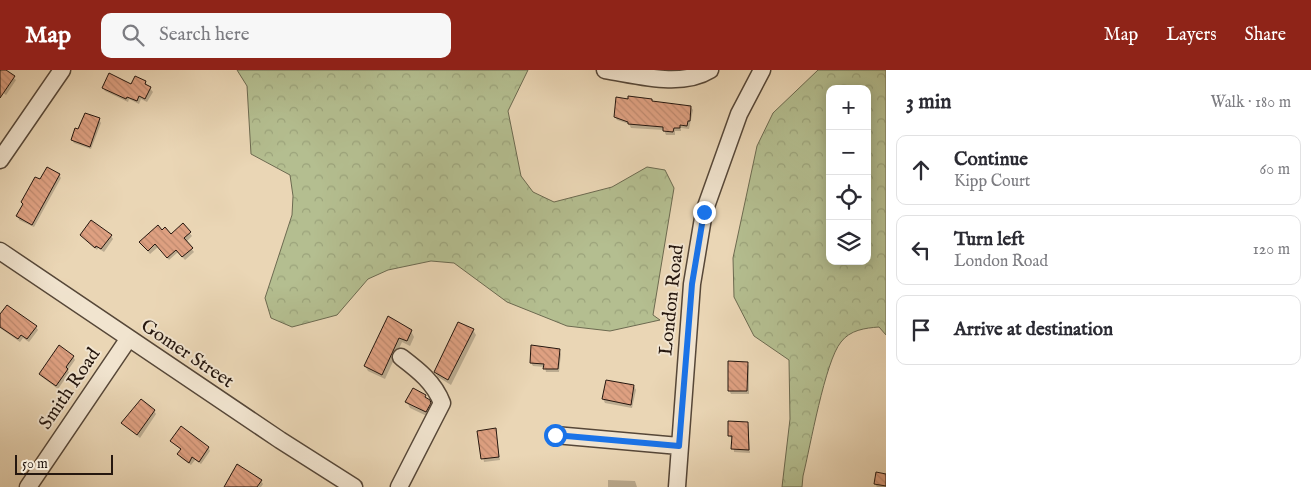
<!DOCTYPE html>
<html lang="en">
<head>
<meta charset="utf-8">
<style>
  :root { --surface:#fff; --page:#f7f7f7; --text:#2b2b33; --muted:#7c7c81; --line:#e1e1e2; --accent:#8f2418 }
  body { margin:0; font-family:"IM FELL English",serif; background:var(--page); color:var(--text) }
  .controls { position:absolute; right:15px; top:15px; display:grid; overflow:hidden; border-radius:10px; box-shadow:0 2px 12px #0003 }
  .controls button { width:45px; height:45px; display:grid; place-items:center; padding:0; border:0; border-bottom:1px solid var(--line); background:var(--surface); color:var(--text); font:25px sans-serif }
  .scale { position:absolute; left:15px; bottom:12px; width:98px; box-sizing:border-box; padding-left:5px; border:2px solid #25170f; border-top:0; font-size:14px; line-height:18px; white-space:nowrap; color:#25170f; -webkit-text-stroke:4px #f1e4cf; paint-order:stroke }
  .stop { position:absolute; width:15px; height:15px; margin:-11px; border:4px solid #1a73e8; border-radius:50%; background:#fff }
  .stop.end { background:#1a73e8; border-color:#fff; box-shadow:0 1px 5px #0008 }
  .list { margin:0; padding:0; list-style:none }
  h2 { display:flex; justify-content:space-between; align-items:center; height:65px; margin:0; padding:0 20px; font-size:21px }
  h2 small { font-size:16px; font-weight:400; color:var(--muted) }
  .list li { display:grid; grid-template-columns:32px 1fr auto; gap:15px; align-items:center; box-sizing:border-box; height:70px; margin:0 10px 10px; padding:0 10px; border:1px solid var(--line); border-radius:10px }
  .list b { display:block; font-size:19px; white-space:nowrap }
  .list p { margin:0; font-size:16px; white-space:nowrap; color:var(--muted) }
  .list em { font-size:16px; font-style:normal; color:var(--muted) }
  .icon { flex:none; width:28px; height:28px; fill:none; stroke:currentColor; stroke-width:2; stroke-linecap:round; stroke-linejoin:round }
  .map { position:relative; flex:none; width:886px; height:417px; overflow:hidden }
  header { display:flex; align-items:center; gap:30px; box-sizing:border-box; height:70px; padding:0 25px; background:var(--accent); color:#fff }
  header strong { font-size:24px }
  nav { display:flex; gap:28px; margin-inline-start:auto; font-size:18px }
  .search { width:350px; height:45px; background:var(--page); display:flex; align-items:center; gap:12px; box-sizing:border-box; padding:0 18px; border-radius:10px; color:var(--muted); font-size:19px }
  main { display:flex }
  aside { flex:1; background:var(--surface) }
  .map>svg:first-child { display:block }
  .forest { fill:url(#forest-crowns); stroke:#6c6a50; fill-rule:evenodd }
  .shadow { fill:#0003 }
  .building { fill:url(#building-back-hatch); stroke:#25170f }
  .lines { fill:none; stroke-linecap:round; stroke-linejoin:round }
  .minor-casing { stroke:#564738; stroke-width:19 }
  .minor { stroke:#f1e4cf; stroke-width:16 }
  .route { stroke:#1a73e8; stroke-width:6 }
  .labels { text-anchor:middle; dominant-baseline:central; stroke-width:4; stroke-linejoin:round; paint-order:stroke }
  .street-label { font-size:19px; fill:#25170f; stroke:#f1e4cf }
</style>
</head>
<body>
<header>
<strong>Map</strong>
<div class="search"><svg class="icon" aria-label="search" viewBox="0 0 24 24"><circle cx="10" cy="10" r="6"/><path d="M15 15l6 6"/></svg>Search here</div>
<nav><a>Map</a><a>Layers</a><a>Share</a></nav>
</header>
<main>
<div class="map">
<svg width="886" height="417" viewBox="0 0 886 417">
  <defs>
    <pattern id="forest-crowns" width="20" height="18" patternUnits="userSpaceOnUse" patternTransform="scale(1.25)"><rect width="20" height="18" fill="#b4be90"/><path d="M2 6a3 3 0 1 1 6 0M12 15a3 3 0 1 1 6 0" fill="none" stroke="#9ba37b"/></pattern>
    <pattern id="building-back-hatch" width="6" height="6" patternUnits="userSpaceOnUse" patternTransform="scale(1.25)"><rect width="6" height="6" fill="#dea081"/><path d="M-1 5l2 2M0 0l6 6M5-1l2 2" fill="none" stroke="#be896e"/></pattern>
  </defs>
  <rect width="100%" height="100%" fill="#ead6b5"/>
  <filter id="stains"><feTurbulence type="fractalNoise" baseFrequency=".004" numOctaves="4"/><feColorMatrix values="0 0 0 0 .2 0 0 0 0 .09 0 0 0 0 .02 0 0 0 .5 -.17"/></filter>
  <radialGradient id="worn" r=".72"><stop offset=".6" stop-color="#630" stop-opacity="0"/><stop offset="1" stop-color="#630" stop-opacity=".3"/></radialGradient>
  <!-- forest -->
  <path class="forest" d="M237 0H528L508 41 521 106 533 122 554 132 612 117 647 97 665 100 674 118 653 245 660 250 610 261 567 256 507 232 454 193 431 191 388 200 368 209 337 245 292 257 271 248 265 228 292 145 293 126 290 105 251 84 247 16Z
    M818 0H886V265L879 257C865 258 850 260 841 272 825 291 810 378 803 406L802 417H782L790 349 789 290 754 266 734 227 733 188 757 76 773 43ZM830 19H867V191H830Z"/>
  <!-- shadow -->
  <path class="shadow" d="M0 0H4L16 10 6 25 0 20Z
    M145 12 153 22 147 32 141 29 139 34 129 29 128 32 105 21 103 18Z
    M639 28 653 33 691 37 693 40 689 59 681 58V61H675V65H666L664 60 631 58 629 54 617 50 615 47 617 29Z
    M99 50 101 53 91 79 74 73 72 70 79 61Z
    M59 105 61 108 34 157 19 150 18 146 40 111Z
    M183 155 192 166 186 172 194 182 185 190 178 182 169 190 158 177 150 184 143 175 162 161 171 166Z
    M81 165 111 166 113 169 104 182 98 178 97 180Z
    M0 246 36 257 38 260 29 272 23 268 20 272 0 258Z
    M388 248 411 261 414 267 410 276 402 272 385 309 368 301 365 296Z
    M473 260 476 265 451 315 438 307 435 302Z
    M559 280 561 284 559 302H546L545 297 533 296 531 293Z
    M73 286 75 290 68 300 69 303 58 319 42 307 40 304Z
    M747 293 749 296V324H731L729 320Z
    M634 316 636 320 632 338 605 333 603 329Z
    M425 326 433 339 429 347 410 338 407 332Z
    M154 341 156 344 140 368 122 353Z
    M748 354 750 383 734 382 733 369 729 366Z
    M495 359 500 390 484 392 479 362Z
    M172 372 208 377 210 381 201 394 195 390 191 395 181 388 179 384 181 380Z
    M886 405V417H877L875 414Z
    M608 410 635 411 637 417H608Z
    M261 411 263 414 261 417H227Z"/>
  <!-- building -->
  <path class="building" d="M0 0H6L15 6 0 28Z
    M109 3 131 14 135 6 146 11 145 14 151 17 145 29 139 26 137 31 127 27 126 29 102 18Z
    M628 26 652 29V31L691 36 690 51H688L687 56 680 55V58H674L673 62 663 61V57L628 54V52L614 47 616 27 628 29Z
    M85 43 100 48 90 77 71 70 75 58 78 59Z
    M47 97 60 104 32 155 16 146 23 134 21 132 35 107 40 109Z
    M91 150 112 165 101 179 96 176 95 178 80 165Z
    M183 153 191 162 184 168 193 178 182 187 176 180 167 188 155 174 148 181 139 172 158 155 162 160 165 157 171 164Z
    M7 235 37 256 27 269 21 265 18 269 0 257V244Z
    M388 246 412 260 407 271 399 268 382 305 364 296Z
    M458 252 474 259 448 310 434 302Z
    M59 275 74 286 66 297 68 299 56 316 39 304Z
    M531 275 560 279 558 299H543L544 294 530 293Z
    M728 291 748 292 747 321H728Z
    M606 310 634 315 631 335 602 329Z
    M413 318 426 325 425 327 430 330 431 333 426 342 405 332Z
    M141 329 155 340 137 365 121 353Z
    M728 351 748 352 749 380 731 379 732 366H728Z
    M181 356 209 377 199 392 192 387 189 393 177 384 181 379 170 371Z
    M496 358 499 387 481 389 477 361Z
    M237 394 262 410 257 417H224Z
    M876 402 886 404V416L874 414Z"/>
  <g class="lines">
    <!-- minor casing -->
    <g class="minor-casing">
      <path id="minor" d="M605 0C637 5 681 18 710 0
        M0 90 62 0
        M0 181 280 370 354 417
        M555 365 679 376
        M28 417 129 268
        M399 417 442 333C434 312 418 300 401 287
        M677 417 692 214 704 142 739 44 762 0"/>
    </g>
    <!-- minor -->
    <use href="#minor" class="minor"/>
  </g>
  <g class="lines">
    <!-- route -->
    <path class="route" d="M555 365 679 376 692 214 704 142"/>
  </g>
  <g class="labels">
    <!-- street labels -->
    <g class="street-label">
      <text transform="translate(672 230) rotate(-84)">London Road</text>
      <text transform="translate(187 284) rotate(34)">Gomer Street</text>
      <text transform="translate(70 319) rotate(-56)">Smith Road</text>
    </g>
  </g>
  <rect width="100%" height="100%" filter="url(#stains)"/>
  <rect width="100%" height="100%" fill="url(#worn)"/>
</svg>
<div class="controls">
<button>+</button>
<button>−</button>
<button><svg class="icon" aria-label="locate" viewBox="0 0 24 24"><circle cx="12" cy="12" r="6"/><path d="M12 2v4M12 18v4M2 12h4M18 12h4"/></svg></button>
<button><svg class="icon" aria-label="layers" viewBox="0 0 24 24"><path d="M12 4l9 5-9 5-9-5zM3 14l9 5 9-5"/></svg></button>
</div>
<div class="scale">50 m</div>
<div class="stop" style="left:555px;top:365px"></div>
<div class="stop end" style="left:704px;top:142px"></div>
</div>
<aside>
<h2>3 min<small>Walk · 180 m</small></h2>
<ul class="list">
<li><svg class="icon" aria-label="ahead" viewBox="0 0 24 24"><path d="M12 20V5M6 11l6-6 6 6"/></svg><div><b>Continue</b><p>Kipp Court</p></div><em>60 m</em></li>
<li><svg class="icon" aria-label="left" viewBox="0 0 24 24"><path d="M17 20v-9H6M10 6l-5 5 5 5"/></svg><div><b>Turn left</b><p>London Road</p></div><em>120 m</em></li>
<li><svg class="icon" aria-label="arrive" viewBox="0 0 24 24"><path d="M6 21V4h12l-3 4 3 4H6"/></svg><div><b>Arrive at destination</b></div></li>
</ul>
</aside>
</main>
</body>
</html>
